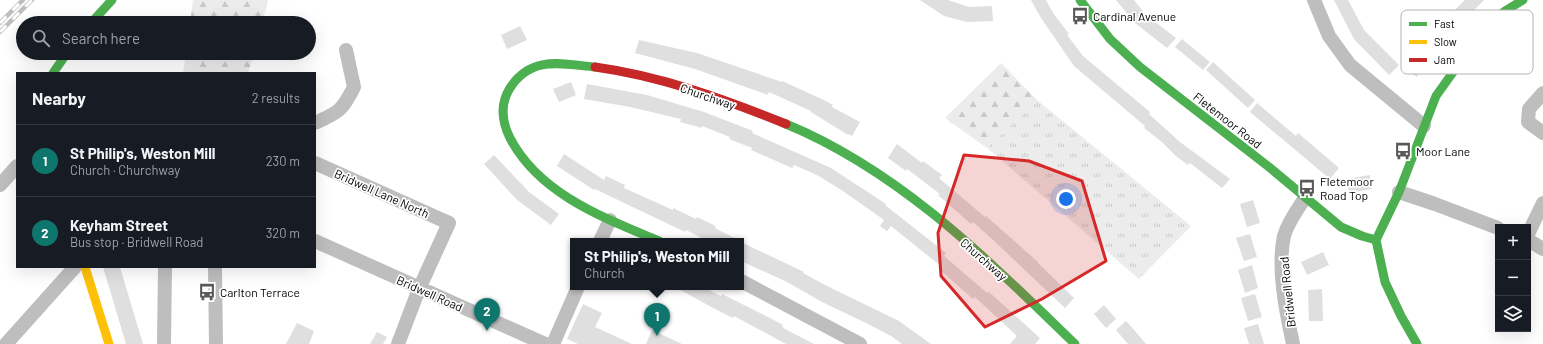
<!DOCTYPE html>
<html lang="en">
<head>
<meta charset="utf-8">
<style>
  :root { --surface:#171b24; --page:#242831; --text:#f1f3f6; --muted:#9ea1a6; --line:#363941; --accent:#0f766e }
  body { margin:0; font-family:Barlow,sans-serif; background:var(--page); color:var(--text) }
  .controls { position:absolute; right:12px; bottom:12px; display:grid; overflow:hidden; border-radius:0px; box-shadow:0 4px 16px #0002 }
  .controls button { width:36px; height:36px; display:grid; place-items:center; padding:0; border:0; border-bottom:1px solid var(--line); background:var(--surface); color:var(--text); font:20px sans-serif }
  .you { position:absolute; left:1066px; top:199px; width:14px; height:14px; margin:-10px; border:3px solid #fff; border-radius:50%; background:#1a73e8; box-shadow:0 0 0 6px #1a73e833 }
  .badge { display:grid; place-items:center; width:26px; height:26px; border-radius:50%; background:var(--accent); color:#fff; font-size:13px; font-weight:700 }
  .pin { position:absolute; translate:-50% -33px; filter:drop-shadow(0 1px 2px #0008) }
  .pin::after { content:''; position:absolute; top:21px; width:14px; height:12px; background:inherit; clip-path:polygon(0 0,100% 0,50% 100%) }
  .popup { position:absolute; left:570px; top:238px; width:174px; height:52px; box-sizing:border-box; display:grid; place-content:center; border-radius:0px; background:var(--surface); filter:drop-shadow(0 1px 3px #0005); font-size:13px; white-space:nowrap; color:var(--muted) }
  .popup b { font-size:15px; color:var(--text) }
  .popup::after { content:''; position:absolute; left:50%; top:100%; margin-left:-8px; border:8px solid transparent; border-top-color:var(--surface) }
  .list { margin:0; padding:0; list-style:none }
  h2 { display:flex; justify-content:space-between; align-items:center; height:52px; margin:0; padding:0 16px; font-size:17px }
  h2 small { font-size:13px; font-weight:400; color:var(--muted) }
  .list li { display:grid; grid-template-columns:26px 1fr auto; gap:12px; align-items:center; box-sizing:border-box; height:72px; padding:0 16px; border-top:1px solid var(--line) }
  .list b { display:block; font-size:15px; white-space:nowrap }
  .list p { margin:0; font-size:13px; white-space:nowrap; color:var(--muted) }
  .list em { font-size:13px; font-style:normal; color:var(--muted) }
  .icon { flex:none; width:22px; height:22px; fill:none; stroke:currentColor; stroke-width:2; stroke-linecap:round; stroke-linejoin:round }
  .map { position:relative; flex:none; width:1543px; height:344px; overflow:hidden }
  .search { position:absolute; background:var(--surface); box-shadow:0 4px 16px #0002; left:16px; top:16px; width:300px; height:44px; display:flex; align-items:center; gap:10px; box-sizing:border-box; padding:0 14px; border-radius:22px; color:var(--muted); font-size:15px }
  .panel { position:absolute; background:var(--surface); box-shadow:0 4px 16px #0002; left:16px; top:72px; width:300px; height:196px; border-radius:0px }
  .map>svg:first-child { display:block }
  .forest { fill:url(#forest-firs) }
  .park { fill:url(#park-tufts) }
  .building { fill:#dfdfdf }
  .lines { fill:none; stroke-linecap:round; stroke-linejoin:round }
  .street { stroke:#bebebe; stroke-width:14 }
  .fast { stroke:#4caf50; stroke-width:9 }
  .slow { stroke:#ffc107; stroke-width:9 }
  .jam { stroke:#c62828; stroke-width:9 }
  .rail-casing { stroke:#bebebe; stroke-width:4.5 }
  .rail { stroke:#fff; stroke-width:3; stroke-dasharray:9; stroke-linecap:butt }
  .marked { fill:#d62828; fill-opacity:0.2; stroke:#d62828; stroke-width:3; stroke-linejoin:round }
  .labels { text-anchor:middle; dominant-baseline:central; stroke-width:3.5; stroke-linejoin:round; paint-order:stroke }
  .poi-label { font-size:12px; fill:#000; stroke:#fff; text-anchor:start }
  .street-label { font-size:12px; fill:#000; stroke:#fff }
  .key { fill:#fff; stroke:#b2b2b2; stroke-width:1 }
  .key-label { font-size:11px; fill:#000 }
</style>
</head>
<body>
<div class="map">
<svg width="1543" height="344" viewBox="0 0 1543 344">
  <defs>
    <pattern id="forest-firs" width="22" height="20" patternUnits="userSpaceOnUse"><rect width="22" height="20" fill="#ececec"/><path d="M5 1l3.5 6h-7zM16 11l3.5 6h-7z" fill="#c9c9c9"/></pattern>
    <pattern id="park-tufts" width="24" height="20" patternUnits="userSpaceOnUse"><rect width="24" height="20" fill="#ececec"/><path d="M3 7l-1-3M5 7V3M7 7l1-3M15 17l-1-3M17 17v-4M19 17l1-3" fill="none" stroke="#c9c9c9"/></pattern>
  </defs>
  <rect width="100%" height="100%" fill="#fff"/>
  <!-- forest -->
  <path class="forest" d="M193 0H268L262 23H190Z
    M186 53H254L248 73H183Z
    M1001 63 1037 100 987 148 945 118Z"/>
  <!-- park -->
  <path class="park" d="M1037 100 1191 226 1139 279 987 148Z"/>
  <!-- building -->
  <path class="building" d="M920 0H948L969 7 992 6 993 21 967 22 944 16Z
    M1031 0H1046L1053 13 1069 34 1067 35 1083 56 1150 112 1149 114 1180 142 1230 179 1222 188 1190 163 1188 165 1176 156 1162 142 1144 128 1145 126 1074 66 1041 18Z
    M1116 0H1134L1145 14 1176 38 1167 48 1135 23Z
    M1334 0H1348L1364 30 1399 65 1389 75 1354 39Z
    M1465 0H1484L1446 39 1422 73 1420 71 1417 77 1407 70 1438 26Z
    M520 26 527 40 507 49 501 35Z
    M1182 39 1210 62 1203 70 1175 47Z
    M639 40 697 53 782 82V81L824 100 833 105 832 107 860 122 852 136 849 134 848 135 811 112V111L769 92 768 95 695 69 635 53Z
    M1213 62 1255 100 1248 108 1206 70Z
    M571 82 576 95 559 102 553 89Z
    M587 84 647 95 704 112 753 131 752 133 831 168 886 204 885 205 946 253 944 256 987 293 989 292 1040 338 1035 344H1010L1017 336 975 297 973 299 940 270 942 267 891 226 887 231 880 226 884 220 843 191 817 175 794 165 792 168 751 150 752 148 729 139 730 137 715 131 702 126V128L680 122 681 119 630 107 584 99Z
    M1257 103 1296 136 1298 133 1339 168 1330 179 1250 112Z
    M897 144 922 163 923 161 942 175 939 178 985 217 986 216 1038 262V263L1074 298 1065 308 991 238 973 222 971 224 938 195 940 194 907 169 906 171 888 158Z
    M564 154 604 180 606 176 625 185 624 188 673 210V208L696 219 697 217 716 226 715 228 740 241H708L686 230 685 232 595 189 594 190 557 166Z
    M494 155 529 192 559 214 551 225 517 200 484 164Z
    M1370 175 1372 189 1349 193 1346 179Z
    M1253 200 1260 223 1247 227 1240 204Z
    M1250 234 1257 257 1244 261 1236 238Z
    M741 242 804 272 803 273 825 285 899 321 931 344H902L891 336 866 323 822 302 787 282 741 261Z
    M1323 252 1329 265 1307 275 1301 262Z
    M1252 265 1258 288 1245 293 1238 270Z
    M103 267H120L143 344H126Z
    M675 287H703L721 296 722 294 772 319 783 325 782 326 785 329 814 344H786L734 316 733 318 715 309Z
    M1322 289 1323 321H1309L1308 290Z
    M1255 294 1262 317 1248 321 1241 298Z
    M583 304 602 313 595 327 632 344H578L567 339Z
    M1104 305 1116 319 1106 328 1094 314Z
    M1126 321 1135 331 1146 344H1128L1116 330Z
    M297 323 314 331 309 344H286Z
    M1258 324 1264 344H1249L1244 328Z
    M652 330 682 344H646Z
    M377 332 387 337 383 344H370Z"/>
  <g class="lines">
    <!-- street -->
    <path class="street" d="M1314 0 1329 36 1350 65 1424 126
      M1543 93 1529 109 1528 122 1543 133
      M315 123C339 112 342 111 354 87L346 50
      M315 163 449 223 419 289 398 344
      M0 185 17 166
      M1399 192 1435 204 1498 228
      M1528 234 1543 203
      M1528 240 1543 249
      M315 241 545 344
      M600 241 610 220
      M215 267 216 344
      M741 281 860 344
      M6 344 75 267
      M164 344 165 267
      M553 344 578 287
      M1293 344C1286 312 1277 268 1284 236 1288 222 1297 210 1305 198"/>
    <!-- fast -->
    <path class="fast" d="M1080 0 1110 39 1140 67 1269 167 1341 227 1362 236 1376 240
      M91 23 112 0
      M595 67C562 64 531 55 510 88 500 104 502 122 510 138 539 194 604 218 659 241
      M53 73 67 53
      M786 124C900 171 988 260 1075 344
      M1376 240 1399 192 1436 96 1486 26 1505 11 1523 0
      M1376 240 1385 282 1401 316 1417 344"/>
    <!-- slow -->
    <path class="slow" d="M85 267 109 344"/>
    <!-- jam -->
    <path class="jam" d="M595 67C661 76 724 99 786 124"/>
    <!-- rail casing -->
    <g class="rail-casing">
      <path id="rail" d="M0 23 23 0
        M0 32 32 0"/>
    </g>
    <!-- rail -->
    <use href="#rail" class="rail"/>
  </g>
  <!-- marked area -->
  <path class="marked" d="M964 155 1029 161 1082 181 1106 261 1042 299 985 327 941 276 938 233Z"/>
  <!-- icons -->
  <defs>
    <g id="bus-bare" transform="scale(1.38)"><path d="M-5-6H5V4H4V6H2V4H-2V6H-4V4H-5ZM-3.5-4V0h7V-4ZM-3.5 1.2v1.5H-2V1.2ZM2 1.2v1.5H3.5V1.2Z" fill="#595959" stroke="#fff" stroke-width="2.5" paint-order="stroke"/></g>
  </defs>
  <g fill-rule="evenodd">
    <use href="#bus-bare" x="1080" y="16"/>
    <use href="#bus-bare" x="1403" y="151"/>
    <use href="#bus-bare" x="1307" y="188"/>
    <use href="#bus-bare" x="207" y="292"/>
  </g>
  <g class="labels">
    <!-- poi labels -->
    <g class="poi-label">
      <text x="1093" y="16">Cardinal Avenue</text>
      <text x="1416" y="151">Moor Lane</text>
      <text x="1320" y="181">Fletemoor<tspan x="1320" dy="14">Road Top</tspan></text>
      <text x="220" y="292">Carlton Terrace</text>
    </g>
    <!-- street labels -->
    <g class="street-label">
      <text transform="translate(708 96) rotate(19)">Churchway</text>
      <text transform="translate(1228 120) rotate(38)">Fletemoor Road</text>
      <text transform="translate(382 193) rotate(24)">Bridwell Lane North</text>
      <text transform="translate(984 259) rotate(41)">Churchway</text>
      <text transform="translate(1287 292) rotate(-96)">Bridwell Road</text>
      <text transform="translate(430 293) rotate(24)">Bridwell Road</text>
    </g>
  </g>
  <!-- legend -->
  <rect x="1401" y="10" width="132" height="64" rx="6" class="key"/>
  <rect x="1409" y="22" width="18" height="4" fill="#4caf50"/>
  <rect x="1409" y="40" width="18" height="4" fill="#ffc107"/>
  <rect x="1409" y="58" width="18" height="4" fill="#c62828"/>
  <g class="key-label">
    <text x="1434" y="28">Fast</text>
    <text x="1434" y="46">Slow</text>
    <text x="1434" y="64">Jam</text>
  </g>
</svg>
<div class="controls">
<button>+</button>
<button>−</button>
<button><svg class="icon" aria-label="layers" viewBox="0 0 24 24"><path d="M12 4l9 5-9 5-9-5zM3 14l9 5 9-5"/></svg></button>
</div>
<div class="you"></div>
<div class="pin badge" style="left:657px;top:336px">1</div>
<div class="popup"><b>St Philip's, Weston Mill</b>Church</div>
<div class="pin badge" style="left:487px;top:331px">2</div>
<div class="search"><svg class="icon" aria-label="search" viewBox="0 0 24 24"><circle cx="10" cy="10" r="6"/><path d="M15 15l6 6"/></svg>Search here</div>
<section class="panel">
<h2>Nearby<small>2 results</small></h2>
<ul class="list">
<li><span class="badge">1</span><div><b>St Philip's, Weston Mill</b><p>Church · Churchway</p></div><em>230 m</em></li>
<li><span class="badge">2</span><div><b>Keyham Street</b><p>Bus stop · Bridwell Road</p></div><em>320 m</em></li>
</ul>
</section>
</div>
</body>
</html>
